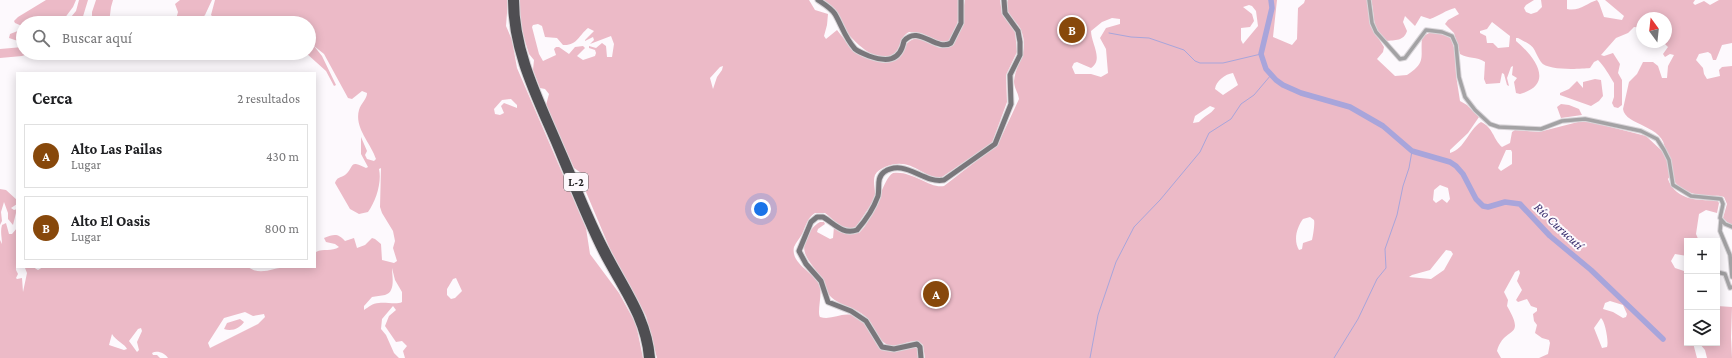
<!DOCTYPE html>
<html lang="es">
<head>
<meta charset="utf-8">
<style>
  :root { --surface:#fff; --page:#f2f2f2; --text:#202124; --muted:#757577; --line:#e0e0e0; --accent:#87480b }
  body { margin:0; font-family:"Crimson Pro",serif; background:var(--page); color:var(--text) }
  .controls { position:absolute; right:12px; bottom:12px; display:grid; overflow:hidden; border-radius:0px; box-shadow:0 2px 10px #0003 }
  .controls button { width:36px; height:36px; display:grid; place-items:center; padding:0; border:0; border-bottom:1px solid var(--line); background:var(--surface); color:var(--text); font:20px sans-serif }
  .compass { position:absolute; left:1636px; top:12px; width:36px; height:36px; border-radius:50%; background:var(--surface); box-shadow:0 2px 10px #0003; rotate:345deg }
  .you { position:absolute; left:761px; top:209px; width:14px; height:14px; margin:-10px; border:3px solid #fff; border-radius:50%; background:#1a73e8; box-shadow:0 0 0 6px #1a73e833 }
  .badge { display:grid; place-items:center; width:26px; height:26px; border-radius:50%; background:var(--accent); color:#fff; font-size:13px; font-weight:700 }
  .pin { position:absolute; translate:-50% -50%; border:2px solid #fff; box-shadow:0 1px 4px #0006 }
  .list { margin:0; padding:0; list-style:none }
  h2 { display:flex; justify-content:space-between; align-items:center; height:52px; margin:0; padding:0 16px; font-size:17px }
  h2 small { font-size:13px; font-weight:400; color:var(--muted) }
  .list li { display:grid; grid-template-columns:26px 1fr auto; gap:12px; align-items:center; box-sizing:border-box; height:64px; margin:0 8px 8px; padding:0 8px; border:1px solid var(--line); border-radius:0px }
  .list b { display:block; font-size:15px; white-space:nowrap }
  .list p { margin:0; font-size:13px; white-space:nowrap; color:var(--muted) }
  .list em { font-size:13px; font-style:normal; color:var(--muted) }
  .icon { flex:none; width:22px; height:22px; fill:none; stroke:currentColor; stroke-width:2; stroke-linecap:round; stroke-linejoin:round }
  .map { position:relative; flex:none; width:1732px; height:358px; overflow:hidden }
  .search { position:absolute; background:var(--surface); box-shadow:0 2px 10px #0003; left:16px; top:16px; width:300px; height:44px; display:flex; align-items:center; gap:10px; box-sizing:border-box; padding:0 14px; border-radius:22px; color:var(--muted); font-size:15px }
  .panel { position:absolute; background:var(--surface); box-shadow:0 2px 10px #0003; left:16px; top:72px; width:300px; height:196px; border-radius:0px }
  .map>svg:first-child { display:block }
  .green { fill:#ecbac7; fill-rule:evenodd }
  .lines { fill:none; stroke-linecap:round; stroke-linejoin:round }
  .stream { stroke:#a8a5db; stroke-width:1 }
  .river { stroke:#a8a5db; stroke-width:5.5 }
  .minor-casing { stroke:#d9d5d9; stroke-width:5.5 }
  .secondary-casing { stroke:#d9d5d9; stroke-width:7 }
  .trunk-casing { stroke:#d9d5d9; stroke-width:8 }
  .minor { stroke:#a3a2a4; stroke-width:3.5 }
  .secondary { stroke:#79777b; stroke-width:5 }
  .trunk { stroke:#4f4e52; stroke-width:6 }
  .labels { text-anchor:middle; dominant-baseline:central; stroke-width:4; stroke-linejoin:round; paint-order:stroke }
  .shield { fill:#fdf9fd; stroke:#5e5c5f; stroke-width:1 }
  .shield-label { font-size:11px; font-weight:bold; fill:#1a191b }
  .water-label { font-size:13px; font-style:italic; fill:#372c6c; stroke:#fdf9fd }
</style>
</head>
<body>
<div class="map">
<svg width="1732" height="358" viewBox="0 0 1732 358">
  <rect width="100%" height="100%" fill="#fdf9fd"/>
  <!-- green -->
  <path class="green" d="M46 0H76L73 7 61 23H23L22 26 15 23 14 21 18 17Z
    M79 0H88L81 23H66L76 11Z
    M96 0H113L111 7 109 23H92V12Z
    M180 0H212L205 15 198 23H175L178 12 175 4Z
    M215 0H508L506 26 512 40 517 68 586 228 590 254 619 293 636 324 643 358H405L403 351 407 346 402 341 396 342 385 326 389 316 396 310 393 306 382 319 381 329 386 335 394 353 399 358H168C165 353 157 350 152 353L153 355H157L160 358H0V240L2 244C2 237 0 232 2 225L6 223 9 234H12L17 228 16 270 18 274 16 278 17 279 22 278 23 292 27 273 25 268 20 267H33L38 270 43 267H248C260 276 273 268 286 267 295 266 305 267 315 267L316 252C323 248 332 252 339 247L335 244 326 242 324 238C334 234 338 233 345 241L354 238 357 248 365 245 372 238 375 239 381 244 382 260 394 263 397 261 393 248 395 241 393 231 382 213 380 207 381 168 379 169C382 182 376 201 368 212L359 214 350 209 335 183C337 177 340 178 345 175 355 167 348 159 366 168L368 167 361 154V137L367 151 365 155 367 159 374 161 376 159C371 143 354 128 359 110 361 103 367 99 367 93L362 91 352 99 348 98 324 54 314 46 322 56 336 85 334 86 326 71 306 53H309V23H259V20L257 19 217 21 211 15ZM511 99 517 105V108L504 103 501 106 504 113 500 115 495 114 494 109 502 100ZM392 268 395 280 402 292V302C397 305 386 302 379 303 372 303 369 307 364 310V306L372 297C376 296 381 296 385 295 396 292 392 276 392 268ZM456 278 462 291 455 298 451 299 447 295V289L453 279ZM245 312 253 316 264 314 265 317 258 324 210 348 208 343 224 318ZM141 328 142 331 137 342 139 350 137 352 129 341 138 329ZM112 334C116 341 125 344 127 349L124 350 109 345Z
    M519 0H809L815 10 828 14 827 25 824 36 826 39 837 30 852 49 857 53 884 63C899 57 907 34 923 39 929 41 934 46 940 48L951 46 959 32 965 0H1000L1002 14 1015 31 1017 52 1006 75 1007 102 992 143 942 177C923 180 912 155 885 167 881 169 877 171 875 175 872 183 877 192 874 200L856 227C841 232 836 221 825 213H815C807 218 806 226 802 234 800 238 796 242 794 247 790 265 817 273 820 287 822 296 817 312 820 317 833 321 844 310 856 317 887 334 859 358 915 345L919 350 920 358H657L646 316 610 249 586 192 587 177 574 168 565 148 546 105 549 94 545 89 540 88 533 70 534 60 529 54 520 25ZM538 24 542 26 545 37 557 38 563 45C577 46 579 35 588 28L594 31 585 40V41L593 37 594 40 590 44 611 36 614 44 612 57H607L606 46 602 43 596 48 589 46V48L595 50 596 53 595 56 583 60 577 56 585 48 583 46 575 47 569 54 559 47H556L554 49 556 55 543 61 539 54 532 27 533 25ZM723 66 722 70 717 77 713 89 710 78 720 67Z
    M822 0H959C959 18 959 26 949 42L942 43 921 33 909 32C899 37 902 50 891 56 876 63 857 44 848 34 843 27 841 19 836 12 832 8 827 4 822 0Z
    M1008 0H1277L1273 37 1292 45 1297 39 1298 8 1304 3 1305 0H1368L1370 25 1384 47 1383 52 1377 59 1395 76 1407 75C1427 62 1420 57 1422 38 1430 29 1443 31 1451 39L1455 50 1456 75 1460 101 1467 105 1479 117 1468 133 1450 150V153C1465 149 1468 130 1481 122 1493 127 1493 139 1502 147L1510 143 1512 132 1515 130 1539 132 1578 122H1591L1646 136 1662 151H1665C1666 125 1625 126 1623 109L1629 82 1637 74 1643 62H1653L1658 66 1662 78H1667L1668 66 1674 55 1670 54 1665 57 1663 54 1668 47 1663 42H1666V18H1642V28L1634 27 1628 33 1616 38 1601 55 1604 56 1613 53 1620 64 1618 73 1622 80V105L1618 108 1614 107 1612 103 1614 97V83C1609 75 1605 67 1598 60L1594 62 1590 68C1580 69 1547 71 1541 62 1531 45 1537 48 1518 38H1516V41C1534 56 1556 84 1520 94L1516 93 1514 82 1517 78 1512 75 1513 66 1511 67 1507 78 1509 86 1507 85 1504 74 1502 73 1500 83 1486 84 1484 79 1485 62C1477 56 1468 59 1460 54L1454 33 1445 24 1448 20 1459 14 1455 8C1446 10 1439 16 1430 19L1421 16 1415 26 1405 16 1403 22 1407 31C1404 41 1395 40 1386 41 1370 24 1376 20 1371 0H1534L1526 5 1524 8 1526 12 1531 14 1537 12 1542 7 1541 0H1567V9C1579 12 1587 3 1597 0L1599 3 1604 17 1622 20 1624 16 1605 0H1695L1693 3 1695 5 1704 1 1710 5 1719 0H1732V43L1722 45 1716 60H1713L1711 54 1708 52 1699 54 1696 60 1703 68 1704 74 1707 79 1720 76 1719 70 1722 67 1732 66V225L1727 222 1723 218 1727 204 1724 197C1719 195 1714 196 1708 196 1692 195 1679 190 1670 176L1668 179C1675 200 1699 201 1717 200L1719 203 1717 213 1706 210 1699 214 1696 234 1699 241H1687V256L1675 254 1671 261 1675 268 1687 272V343H1693L1697 358H1539L1548 354 1550 343 1549 340 1542 338 1535 333 1537 325 1534 321 1533 314 1537 311V308L1531 306 1527 299 1518 302 1516 300 1522 290 1517 281 1520 273 1519 270 1515 272 1504 292 1508 300 1507 306C1527 340 1504 325 1497 351L1501 358H925L923 345C912 334 897 352 886 344 876 338 874 324 866 317 856 307 840 306 831 297 826 292 825 284 821 278 813 264 799 255 806 238 809 232 814 225 820 222H824L825 224 818 229 817 232 830 239 833 238 834 227 848 233H859C875 219 882 179 893 173 912 170 930 189 944 186L998 144 1019 99C1018 92 1014 88 1014 81 1016 61 1030 53 1021 30 1017 20 1002 13 1008 0ZM1249 5 1252 6 1256 11 1258 26 1243 44 1241 40V28L1250 27 1254 21 1252 14 1243 7ZM1112 18 1120 19V24L1106 28 1100 38 1106 49 1108 73 1101 77 1091 74H1075L1072 67 1074 63 1077 62 1091 68C1104 60 1091 43 1091 31L1102 22ZM1492 22 1510 36 1509 47 1498 48 1493 43H1487L1486 36 1480 33V31L1487 29ZM1233 73 1238 85 1223 95 1215 89C1216 81 1225 74 1233 73ZM1210 106 1215 108C1211 114 1204 116 1199 122L1193 123 1195 116ZM1506 150H1511L1512 152V164L1501 171 1498 168ZM1440 185 1448 188 1450 199 1447 203 1442 199 1436 203 1433 200 1434 190ZM1310 217 1314 220C1315 224 1313 236 1312 240L1303 243 1302 249 1299 250C1293 240 1297 227 1303 219ZM1446 250 1451 251 1453 254 1444 270 1431 279 1409 277 1412 275 1430 270ZM1610 301 1623 305 1627 314 1626 317 1623 318 1613 312 1603 309 1605 303ZM1601 318C1605 321 1609 342 1607 347L1602 348 1594 328Z
    M23 29V40L18 41 9 38 10 34Z
    M23 47V53H31L22 56 0 58V49Z
    M1595 79 1601 80 1603 96 1599 101 1591 106 1560 95V93L1569 89 1577 81 1583 88V82Z
    M1561 104 1569 105 1579 109 1582 115 1561 118 1557 107Z
    M0 189 6 190 17 200V204L11 208 14 210 17 209 13 225 8 219V213L4 202 1 212 2 221 0 225Z
    M1717 306 1732 307 1731 337 1732 358H1707L1705 350 1699 343H1717Z
    M240 319 244 322C240 328 232 332 224 329L227 323Z"/>
  <g class="lines">
    <!-- stream -->
    <path class="stream" d="M1109 33 1131 37 1149 38 1184 50 1195 61 1200 63H1223L1261 54
      M1090 358 1098 315 1116 262 1134 227 1160 200 1200 152 1209 133 1231 119 1241 104 1254 95 1271 75
      M1334 358 1358 319 1377 279 1386 268 1385 249 1397 215 1403 186 1409 168 1412 151"/>
    <!-- river -->
    <path class="river" d="M1271 0 1272 8 1261 54 1266 69 1276 80 1283 85 1301 93 1350 107 1383 126 1412 151 1450 162 1456 166 1463 174 1476 199 1483 206 1488 207 1505 202 1520 204 1550 236 1591 270 1663 339"/>
    <!-- minor casing -->
    <g class="minor-casing">
      <path id="minor" d="M1369 0 1372 23 1376 32 1400 59 1405 58 1426 30 1442 32 1452 36 1456 45 1459 77 1465 97 1475 110 1490 124 1499 127 1541 129 1562 121 1585 119 1641 131 1657 139 1664 150 1669 160 1673 185 1691 196 1721 199 1723 204 1720 218 1725 224 1732 227
        M1721 220 1720 231 1730 255 1732 277
        M1687 263V264
        M1717 272 1725 274 1730 288 1732 287"/>
    </g>
    <!-- secondary casing -->
    <g class="secondary-casing">
      <path id="secondary" d="M818 0C824 4 831 8 835 14 842 26 845 38 855 49 859 52 864 54 869 56 886 62 900 62 904 41 918 24 936 52 951 43L961 23V0
        M921 358 920 347 917 344 894 349 882 347 866 321 851 311 828 302 821 281 806 264 799 251 811 222 817 217H823C834 223 842 235 857 230 865 221 874 207 878 196 880 188 876 178 884 172 905 158 923 184 944 180L995 144 1011 104 1010 75 1020 55V42L1018 31 1005 13 1004 0"/>
    </g>
    <!-- trunk casing -->
    <g class="trunk-casing">
      <path id="trunk" d="M511 0C511 53 536 100 556 147 571 183 585 219 602 253 620 288 644 318 647 358
        M516 0C516 53 542 102 562 150 577 184 590 220 608 253 626 288 649 318 652 358"/>
    </g>
    <!-- minor -->
    <use href="#minor" class="minor"/>
    <!-- secondary -->
    <use href="#secondary" class="secondary"/>
    <!-- trunk -->
    <use href="#trunk" class="trunk"/>
  </g>
  <g class="labels">
    <!-- shield labels -->
    <rect class="shield" x="564" y="173" width="24" height="18" rx="3"/>
    <g class="shield-label">
      <text x="576" y="182">L-2</text>
    </g>
    <!-- water labels -->
    <g class="water-label">
      <text transform="translate(1559 226) rotate(43)">Río Curucutí</text>
    </g>
  </g>
</svg>
<div class="controls">
<button>+</button>
<button>−</button>
<button><svg class="icon" aria-label="layers" viewBox="0 0 24 24"><path d="M12 4l9 5-9 5-9-5zM3 14l9 5 9-5"/></svg></button>
</div>
<svg class="compass" viewBox="-18 -18 36 36"><path d="M0-13l5 13h-10z" fill="#e53935"/><path d="M0 13l5-13h-10z" fill="#757577"/></svg>
<div class="you"></div>
<div class="pin badge" style="left:936px;top:294px">A</div>
<div class="pin badge" style="left:1072px;top:30px">B</div>
<div class="search"><svg class="icon" aria-label="search" viewBox="0 0 24 24"><circle cx="10" cy="10" r="6"/><path d="M15 15l6 6"/></svg>Buscar aquí</div>
<section class="panel">
<h2>Cerca<small>2 resultados</small></h2>
<ul class="list">
<li><span class="badge">A</span><div><b>Alto Las Pailas</b><p>Lugar</p></div><em>430 m</em></li>
<li><span class="badge">B</span><div><b>Alto El Oasis</b><p>Lugar</p></div><em>800 m</em></li>
</ul>
</section>
</div>
</body>
</html>
